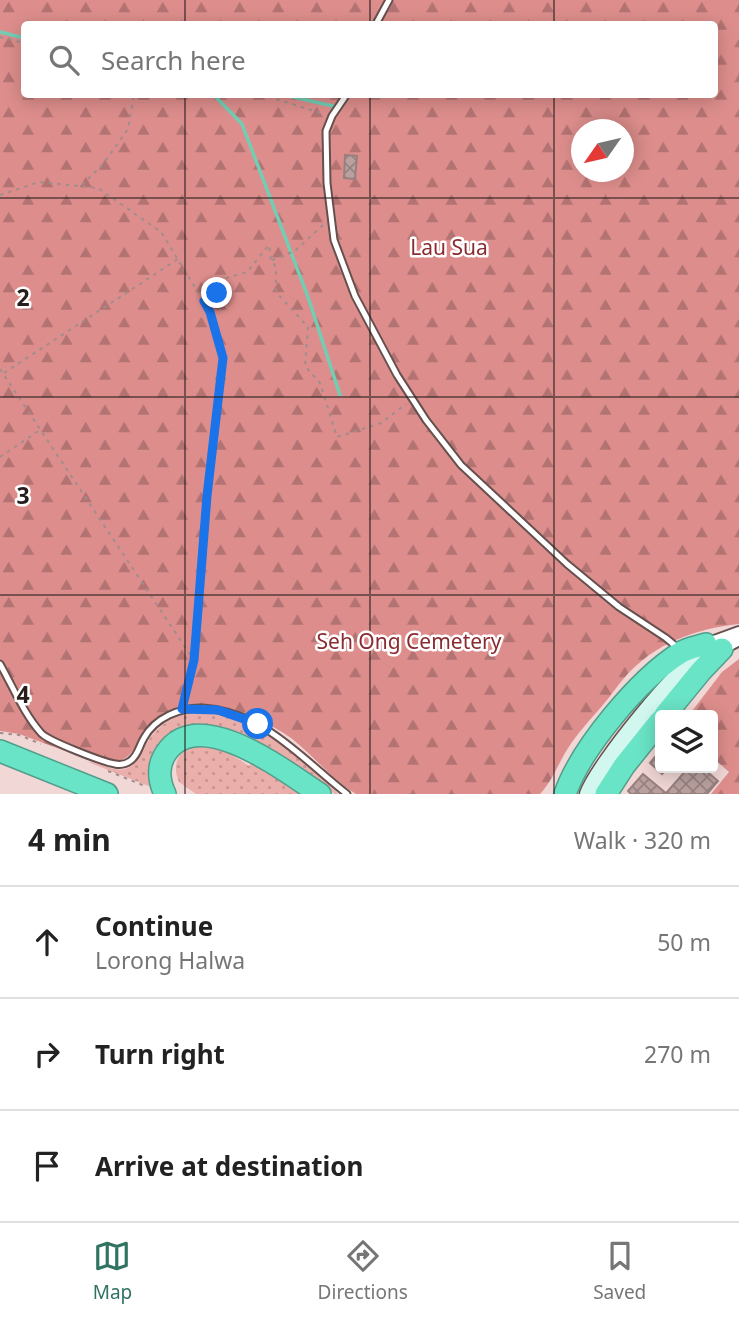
<!DOCTYPE html>
<html lang="en">
<head>
<meta charset="utf-8">
<style>
  :root { --surface:#fff; --page:#f6f6f6; --text:#222; --muted:#767676; --line:#e0e0e0; --accent:#317363 }
  body { margin:0; font-family:"Noto Sans",sans-serif; background:var(--page); color:var(--text) }
  .controls { position:absolute; right:21px; bottom:21px; display:grid; overflow:hidden; border-radius:7px; box-shadow:0 4px 18px #0003 }
  .controls button { width:63px; height:63px; display:grid; place-items:center; padding:0; border:0; border-bottom:2px solid var(--line); background:var(--surface); color:var(--text); font:35px sans-serif }
  .compass { position:absolute; left:571px; top:119px; width:63px; height:63px; border-radius:50%; background:var(--surface); box-shadow:0 4px 18px #0003; rotate:236deg }
  .stop { position:absolute; width:21px; height:21px; margin:-16px; border:5px solid #1a73e8; border-radius:50%; background:#fff }
  .stop.end { background:#1a73e8; border-color:#fff; box-shadow:0 2px 7px #0008 }
  .list { margin:0; padding:0; list-style:none }
  h2 { display:flex; justify-content:space-between; align-items:center; height:91px; margin:0; padding:0 28px; font-size:30px }
  h2 small { font-size:23px; font-weight:400; color:var(--muted) }
  .list li { display:grid; grid-template-columns:46px 1fr auto; gap:21px; align-items:center; box-sizing:border-box; height:112px; padding:0 28px; border-top:2px solid var(--line) }
  .list b { display:block; font-size:26px; white-space:nowrap }
  .list p { margin:0; font-size:23px; white-space:nowrap; color:var(--muted) }
  .list em { font-size:23px; font-style:normal; color:var(--muted) }
  .icon { flex:none; width:38px; height:38px; fill:none; stroke:currentColor; stroke-width:2; stroke-linecap:round; stroke-linejoin:round }
  .map { position:relative; flex:none; width:739px; height:794px; overflow:hidden }
  .search { position:absolute; background:var(--surface); box-shadow:0 4px 18px #0003; left:21px; right:21px; top:21px; height:77px; display:flex; align-items:center; gap:18px; box-sizing:border-box; padding:0 24px; border-radius:7px; color:var(--muted); font-size:26px }
  .sheet { height:427px; background:var(--surface) }
  nav { display:flex; justify-content:space-around; align-items:center; box-sizing:border-box; height:98px; border-top:2px solid var(--line); background:var(--surface); font-size:19px; color:var(--muted) }
  nav a { display:grid; justify-items:center; gap:4px }
  nav .on { color:var(--accent) }
  .map>svg:first-child { display:block }
  .grass { fill:url(#grass-dots) }
  .forest { fill:url(#forest-firs); fill-rule:evenodd }
  .lines { fill:none; stroke-linecap:round; stroke-linejoin:round }
  .stream { stroke:#71ceb5; stroke-width:3.5 }
  .building { fill:url(#building-cross-hatch); stroke:#97807e; stroke-width:2 }
  .lane-casing { stroke:#65504e; stroke-width:9 }
  .street-casing { stroke:#65504e; stroke-width:14 }
  .secondary-casing { stroke:#65504e; stroke-width:19 }
  .highway-casing { stroke:#529e8a; stroke-width:24 }
  .path { stroke:#a08d8c; stroke-width:2; stroke-dasharray:3.5 5; stroke-linecap:butt }
  .lane { stroke:#fff; stroke-width:5 }
  .street { stroke:#fff; stroke-width:10 }
  .secondary { stroke:#d2f7ee; stroke-width:16 }
  .highway { stroke:#6ae4c6; stroke-width:21 }
  .route { stroke:#1a73e8; stroke-width:9 }
  .grid { fill:none; stroke:#261d1c; stroke-width:2; stroke-opacity:0.55 }
  .labels { text-anchor:middle; dominant-baseline:central; stroke-width:5; stroke-linejoin:round; paint-order:stroke }
  .park-label { font-size:21px; fill:#892b30; stroke:#fff }
  .grid-label { font-size:23px; text-anchor:middle; font-weight:bold; fill:#261d1c; stroke:#fff; stroke-width:5; stroke-linejoin:round; paint-order:stroke }
</style>
</head>
<body>
<div class="map">
<svg width="739" height="794" viewBox="0 0 739 794">
  <defs>
    <pattern id="grass-dots" width="8" height="8" patternUnits="userSpaceOnUse" patternTransform="scale(1.75)"><rect width="8" height="8" fill="#eaaeab"/><path d="M2 2h.1M6 6h.1" fill="none" stroke="#c99593" stroke-width="1.8" stroke-linecap="round"/></pattern>
    <pattern id="forest-firs" width="22" height="20" patternUnits="userSpaceOnUse" patternTransform="scale(1.75)"><rect width="22" height="20" fill="#dd8e8c"/><path d="M5 1l3.5 6h-7zM16 11l3.5 6h-7z" fill="#b37372"/></pattern>
    <pattern id="building-cross-hatch" width="8" height="8" patternUnits="userSpaceOnUse" patternTransform="scale(1.75)"><rect width="8" height="8" fill="#baa1a0"/><path d="M0 0l8 8M0 8l8-8" fill="none" stroke="#978382"/></pattern>
  </defs>
  <rect width="100%" height="100%" fill="#f1d7d6"/>
  <!-- grass -->
  <path class="grass" d="M201 711C247 717 281 742 315 772 322 779 332 787 338 794H335L263 744 259 749 198 729 151 787 88 762C100 762 112 772 125 769 137 765 140 753 146 744 159 723 177 714 201 711Z
    M198 745C219 748 232 754 249 766L253 761 303 794H196L179 782C171 763 179 750 198 745Z"/>
  <!-- forest -->
  <path class="forest" d="M0 0H739V624C695 629 655 643 625 677 617 686 610 697 602 706 589 721 575 736 565 753 557 767 552 781 540 794H356C331 779 314 756 291 738 262 717 204 695 170 710 146 721 145 737 131 753 126 759 116 763 109 767L19 734 0 731ZM24 24H714V94H24ZM582 130H624V172H582Z
    M739 659V794H711L729 772 713 758V715H689L722 672Z"/>
  <g class="lines">
    <!-- stream -->
    <path class="stream" d="M0 32 24 38
      M213 94 242 124 308 297 340 395
      M280 94 333 106"/>
  </g>
  <!-- building -->
  <path class="building" d="M345 155 357 156 355 179 344 178Z
    M660 751V768H668L662 774 650 763Z
    M688 768H703L718 781 707 794H670L667 792Z
    M643 774 667 794H631L628 791Z"/>
  <g class="lines">
    <!-- lane casing -->
    <g class="lane-casing">
      <path id="lane" d="M376 24 389 0
        M347 94 332 116 326 131 327 183 334 240 355 296 397 375 426 420 461 465 567 564 619 607 666 638 678 648
        M0 664C13 687 24 714 41 733 48 741 103 762 115 764 120 765 126 764 130 761 138 756 139 746 144 738 155 718 180 707 203 708 264 712 302 759 347 794"/>
    </g>
    <!-- street casing -->
    <g class="street-casing">
      <path id="street" d="M706 644 739 632
        M722 649 739 640"/>
    </g>
    <!-- secondary casing -->
    <g class="secondary-casing">
      <path id="secondary" d="M588 794C599 765 678 666 706 653 709 652 713 652 716 651"/>
    </g>
    <!-- highway casing -->
    <g class="highway-casing">
      <path id="highway" d="M665 715 701 671 722 649
        M0 751 107 794
        M165 794C159 781 157 766 166 753 199 703 287 773 320 794
        M565 794C581 748 639 679 680 653 688 648 697 647 706 644
        M606 794 624 766 660 721"/>
    </g>
    <!-- path -->
    <path class="path" d="M0 37 24 43
      M260 94 324 114
      M82 185 103 164 128 129 134 94
      M0 195 39 182 98 188 161 232 210 312 223 358 207 496 194 660 184 700
      M272 260 295 251 324 224
      M204 301 217 293 222 279 247 272 269 245 271 260 276 267V292L308 327 305 366 320 383 337 437 381 423 406 404
      M0 369 193 659
      M4 373 178 259
      M0 457 40 430
      M0 733 19 735 41 744
      M108 771 145 786"/>
    <!-- lane -->
    <use href="#lane" class="lane"/>
    <!-- street -->
    <use href="#street" class="street"/>
    <!-- secondary -->
    <use href="#secondary" class="secondary"/>
    <!-- highway -->
    <use href="#highway" class="highway"/>
  </g>
  <g class="lines">
    <!-- route -->
    <path class="route" d="M217 293 204 301 210 312 223 358 207 496 194 660 182 709 218 710 258 724"/>
  </g>
  <!-- grid -->
  <path class="grid" d="M185 0V24M370 0V24M554 0V24M185 94V794M370 94V794M554 94V794M0 198H739M0 397H739M0 595H739"/>
  <g class="labels">
    <!-- park labels -->
    <g class="park-label">
      <text x="449" y="247">Lau Sua</text>
      <text x="409" y="641">Seh Ong Cemetery</text>
    </g>
  </g>
  <g class="grid-label">
    <text x="23" y="306">2</text>
    <text x="23" y="504">3</text>
    <text x="23" y="703">4</text>
  </g>
</svg>
<div class="controls">
<button><svg class="icon" aria-label="layers" viewBox="0 0 24 24"><path d="M12 4l9 5-9 5-9-5zM3 14l9 5 9-5"/></svg></button>
</div>
<svg class="compass" viewBox="-18 -18 36 36"><path d="M0-13l5 13h-10z" fill="#e53935"/><path d="M0 13l5-13h-10z" fill="#767676"/></svg>
<div class="stop" style="left:258px;top:724px"></div>
<div class="stop end" style="left:217px;top:293px"></div>
<div class="search"><svg class="icon" aria-label="search" viewBox="0 0 24 24"><circle cx="10" cy="10" r="6"/><path d="M15 15l6 6"/></svg>Search here</div>
</div>
<section class="sheet">
<h2>4 min<small>Walk · 320 m</small></h2>
<ul class="list">
<li><svg class="icon" aria-label="ahead" viewBox="0 0 24 24"><path d="M12 20V5M6 11l6-6 6 6"/></svg><div><b>Continue</b><p>Lorong Halwa</p></div><em>50 m</em></li>
<li><svg class="icon" aria-label="right" viewBox="0 0 24 24"><path d="M7 20v-9h11M14 6l5 5-5 5"/></svg><div><b>Turn right</b></div><em>270 m</em></li>
<li><svg class="icon" aria-label="arrive" viewBox="0 0 24 24"><path d="M6 21V4h12l-3 4 3 4H6"/></svg><div><b>Arrive at destination</b></div></li>
</ul>
</section>
<nav>
<a class="on"><svg class="icon" aria-label="map" viewBox="0 0 24 24"><path d="M3 6l6-2 6 2 6-2v14l-6 2-6-2-6 2zM9 4v14M15 6v14"/></svg>Map</a>
<a><svg class="icon" aria-label="directions" viewBox="0 0 24 24"><path d="M12 3l9 9-9 9-9-9zM9 14v-3h6M13 9l2 2-2 2"/></svg>Directions</a>
<a><svg class="icon" aria-label="saved" viewBox="0 0 24 24"><path d="M7 4h10v16l-5-4-5 4z"/></svg>Saved</a>
</nav>
</body>
</html>
